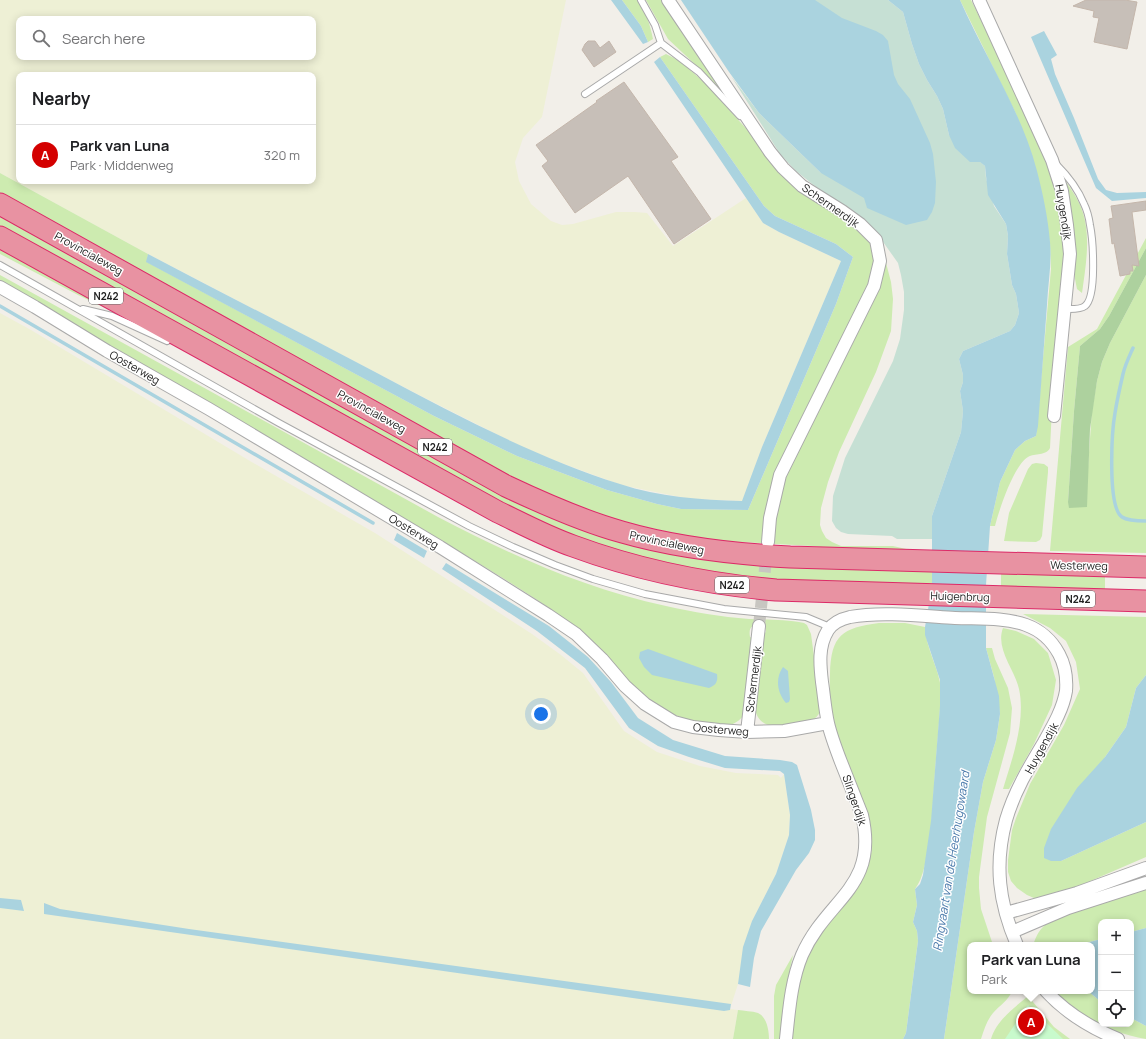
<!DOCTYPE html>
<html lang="en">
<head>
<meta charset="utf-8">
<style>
  :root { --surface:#fff; --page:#f2f2f2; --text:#202124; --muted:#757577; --line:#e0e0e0; --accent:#d40000 }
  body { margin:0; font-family:Manrope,sans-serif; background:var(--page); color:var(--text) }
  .controls { position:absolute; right:12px; bottom:12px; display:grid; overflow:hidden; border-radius:8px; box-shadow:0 2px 10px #0003 }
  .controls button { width:36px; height:36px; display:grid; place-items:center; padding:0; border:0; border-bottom:1px solid var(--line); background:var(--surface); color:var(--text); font:20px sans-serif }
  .you { position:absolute; left:541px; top:714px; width:14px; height:14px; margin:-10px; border:3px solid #fff; border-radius:50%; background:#1a73e8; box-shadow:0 0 0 6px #1a73e833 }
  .badge { display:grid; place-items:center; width:26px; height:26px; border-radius:50%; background:var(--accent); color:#fff; font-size:13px; font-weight:700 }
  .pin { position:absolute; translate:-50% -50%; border:2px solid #fff; box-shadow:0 1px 4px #0006 }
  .popup { position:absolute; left:967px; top:942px; width:128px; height:52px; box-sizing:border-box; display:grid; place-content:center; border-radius:8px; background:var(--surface); filter:drop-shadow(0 1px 3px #0005); font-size:13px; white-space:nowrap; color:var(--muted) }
  .popup b { font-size:15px; color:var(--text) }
  .popup::after { content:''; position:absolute; left:50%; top:100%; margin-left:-8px; border:8px solid transparent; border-top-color:var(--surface) }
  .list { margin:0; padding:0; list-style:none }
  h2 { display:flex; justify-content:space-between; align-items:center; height:52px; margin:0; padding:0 16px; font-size:17px }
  h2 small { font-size:13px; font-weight:400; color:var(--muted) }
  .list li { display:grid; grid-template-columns:26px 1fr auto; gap:12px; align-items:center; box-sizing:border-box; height:60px; padding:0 16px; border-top:1px solid var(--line) }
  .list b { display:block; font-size:15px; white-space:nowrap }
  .list p { margin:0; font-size:13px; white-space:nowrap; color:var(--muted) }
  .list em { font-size:13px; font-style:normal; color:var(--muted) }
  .icon { flex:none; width:22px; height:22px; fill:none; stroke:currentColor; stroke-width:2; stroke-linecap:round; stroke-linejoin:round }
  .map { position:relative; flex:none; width:1146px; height:1039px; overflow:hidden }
  .search { position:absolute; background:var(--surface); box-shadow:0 2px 10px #0003; left:16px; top:16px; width:300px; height:44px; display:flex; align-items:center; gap:10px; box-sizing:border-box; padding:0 14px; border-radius:8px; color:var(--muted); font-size:15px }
  .panel { position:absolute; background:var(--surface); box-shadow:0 2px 10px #0003; left:16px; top:72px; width:300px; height:112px; border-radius:8px }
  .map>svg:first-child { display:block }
  .farmland { fill:#eef0d5; fill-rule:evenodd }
  .grass { fill:#cdebb0 }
  .forest { fill:#add19e }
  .wetland { fill:#c6e0d4 }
  .park { fill:#c8facc }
  .water { fill:#aad3df }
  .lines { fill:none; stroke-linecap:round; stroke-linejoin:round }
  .stream { stroke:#aad3df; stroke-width:3.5 }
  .building { fill:#c7bfb8; stroke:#c4b6ab }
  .street-tunnel { stroke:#c8c6c1; stroke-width:12; stroke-dasharray:12 6; stroke-linecap:butt }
  .lane-casing { stroke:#a9a9a9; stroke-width:8 }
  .street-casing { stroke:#a9a9a9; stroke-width:14 }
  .highway-casing { stroke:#dc2a67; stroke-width:23 }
  .lane { stroke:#fff; stroke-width:6 }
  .street { stroke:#fff; stroke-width:12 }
  .highway { stroke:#e892a2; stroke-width:21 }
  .labels { text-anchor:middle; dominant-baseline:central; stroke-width:3; stroke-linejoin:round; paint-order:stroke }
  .shield { fill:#fff; stroke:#646464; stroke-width:1 }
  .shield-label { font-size:10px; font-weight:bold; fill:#222 }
  .street-label { font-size:11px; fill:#222; stroke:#fff }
  .water-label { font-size:12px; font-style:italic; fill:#4a7aab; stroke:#fff }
</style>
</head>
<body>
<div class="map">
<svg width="1146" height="1039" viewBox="0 0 1146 1039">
  <rect width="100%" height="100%" fill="#f2efe9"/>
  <!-- farmland -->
  <path class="farmland" d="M0 0H566L542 117 523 138 515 162 519 181 531 204 551 221 562 225 573 224 616 212H635L647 213 673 246 746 198 763 223 779 232 841 261 762 447 743 501 690 499 621 485 556 461 522 447 423 397 148 254 0 173ZM19 19H313V57H19ZM19 75H313V181H19Z
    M0 313 31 330 250 461 375 533 532 634 561 655 583 673 624 731 657 752 700 766 736 773 778 775 781 778 784 774 790 815 789 835 776 874 752 921 738 984 730 1009 738 1010 733 1039H0Z"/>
  <!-- grass -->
  <path class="grass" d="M622 0H638C646 12 650 24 653 39L648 42 641 26Z
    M646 0H666L741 113 700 69 668 39Z
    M960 0H971L1035 130 1058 193 1066 255 1053 388 1050 448C1046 456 1035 453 1028 457 1014 465 999 510 995 526H990L1000 482 1015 450 1025 441 1036 436 1051 269 1050 243 1016 114Z
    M666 54 680 61 706 84 751 134 865 234 885 259 891 282 893 299 891 331 876 372 839 452 828 482 821 508 820 525 822 531 826 538 832 542 841 546H893L915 551H850L813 546 721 541 682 535 637 525 550 500 0 195V173L148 254 147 262 434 416 517 456 607 490 657 504 681 509 748 510 836 304 853 257 836 244 775 216 764 206 660 57Z
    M1064 179C1070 187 1076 196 1080 205 1092 232 1086 264 1082 293L1077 289 1075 279 1071 230Z
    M0 210 586 527 932 571V586L801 584 667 567 549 529 0 230Z
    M1146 238V248L1109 316 1100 329 1080 346 1074 411 1068 502 1088 467 1092 410 1097 381 1102 362 1110 343 1146 275V553L1050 551 1068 347 1097 329Z
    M0 245 107 306 105 308 78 295 0 254Z
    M0 275 438 517C511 555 585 589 666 606 693 612 721 617 749 619 767 620 786 619 804 623L807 625 811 634 821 708C820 713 818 716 814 719 807 723 776 728 768 725 760 722 756 716 755 708L763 638 766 631 764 625C754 624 748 625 750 637L753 638 744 715C734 728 722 727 708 724 689 720 672 716 655 705 636 692 623 673 608 657 596 643 581 631 565 619 508 579 446 544 385 507 258 431 128 358 0 281Z
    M1036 463 1044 464 1048 467V472L1042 536 1040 540 1036 542 1004 541 1009 513 1028 469 1032 464Z
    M1001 572 1105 574V593L1001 588Z
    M1023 614 1146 617V675L1136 688 1126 727 1105 757 1061 861 1146 822V857L1072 889 1044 899 1034 898 1027 895 1017 888 1011 881 1008 872V860L1012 830 1016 818 1030 784 1064 725 1080 689 1076 662 1066 641 1050 628Z
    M879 623H905L925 627C926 649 939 668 941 689 940 717 937 744 935 772 933 799 931 870 915 889L917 905 913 922 917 931 918 941 906 1033 903 1039H791C795 1010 796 977 810 951 829 913 872 888 872 843 872 829 867 817 863 805 856 782 846 759 838 737 831 717 829 695 830 674 831 635 842 628 879 623Z
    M1003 628 1016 631 1034 639 1048 653 1056 680 1052 705 1034 744 1009 789H1003C1012 759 1026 721 1019 689 1015 670 995 649 1003 628Z
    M986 648H992L995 659 1008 688 1012 708 1010 733 987 817 979 877V888L981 909 993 945H970V991H1012C1008 1001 1000 1005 993 1013 987 1020 984 1030 981 1039H944L974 832 983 782 996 740 1000 714 994 677Z
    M1146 888V928L1131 932V922H1101V939L1078 945H1033C1038 932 1040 928 1052 920Z
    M793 955 790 969 782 1039H774V996L776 985Z
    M1054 991H1088L1101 1002V1024H1131V1018L1146 1026V1039C1112 1033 1078 1017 1054 991Z
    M1028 996 1054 1027 1070 1039H991C996 1021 1014 1008 1028 996Z
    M738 1010C744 1011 752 1011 758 1013 767 1017 769 1031 769 1039H733Z"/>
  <!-- forest -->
  <path class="forest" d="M1146 248V275L1110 343 1102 362 1097 381 1090 429 1087 507 1069 508 1068 502 1074 411 1080 346 1100 329 1109 316Z"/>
  <!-- wetland -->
  <path class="wetland" d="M765 0H888L903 12 912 44 919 64 927 80 937 96 943 109 949 135 985 166 986 178 994 206 1006 224 1008 236 1007 254 1012 285 1016 294 1019 313 1015 325 1010 331 963 351 959 359 963 375V382L960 391 963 411 961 432 932 516V539H897L892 536 848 534 841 532 836 528 832 521 833 496 845 458 893 361 900 339 904 310V292L901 275 898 263 881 239 868 225 811 183 796 171 780 154 731 76 759 113 821 173Z"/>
  <!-- park -->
  <path class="park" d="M1028 1005 1063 1039H1005Z"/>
  <!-- water -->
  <path class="water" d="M611 0H622L641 26 648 42 643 44Z
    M681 0H815L842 18 876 31 883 35 888 41 894 75 898 84 910 99 930 143 933 154 936 182 935 203 932 212 927 220 906 225 867 208 864 198 821 173 759 113 729 72Z
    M888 0H960C985 57 1021 110 1037 171 1043 194 1048 218 1050 242 1052 263 1048 284 1047 305 1044 345 1041 386 1038 426L1036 436 1025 441 1015 450 1000 482 990 526 986 585V648L999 696 1000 714 996 740 983 782 974 832 944 1039H903L906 1033 918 941 917 931 913 922 917 905 915 889 920 884 923 875 931 821 940 706V680L925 635V627L932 586V516L961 432 963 411 960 391 963 382V375L959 359 963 351 1010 331 1015 325 1019 313 1016 294 1012 285 1007 254 1008 236 1006 224 988 195 985 166 980 162H970L955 148 949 135 943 109 937 96 927 80 919 64 912 44 903 12Z
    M1044 31 1057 55 1051 59 1055 74 1074 118 1098 179 1106 190 1117 193 1146 192V198L1112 201 1096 188 1031 37Z
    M660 57 764 206 775 216 836 244 853 257 836 304 748 510 681 509 657 504 607 490 517 456 434 416 146 262 148 254C224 294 301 333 377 373 456 415 535 457 620 484 659 497 701 500 742 501L762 447 841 261 779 232 763 223 654 62Z
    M397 533 427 551 424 558 394 540Z
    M446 563 549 626 588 657 611 682 638 718 673 740 725 756 780 760 792 762 797 765 811 810 815 830V840L809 853 796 870 761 931 754 958 750 987 738 984 743 947 752 921 776 874 789 835 790 815 784 774 780 771 725 768 689 757 658 746 629 728 585 668 537 631 442 569Z
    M648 649 717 674C718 682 716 685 709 688L652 675 644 667 639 658 640 652Z
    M783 667 788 671 790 699 789 702 786 703C777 693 775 678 783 667Z
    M1146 675V822L1061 861H1051L1044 858V848L1051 829 1077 788 1105 757 1126 727 1136 688Z
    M0 898 21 900 24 911 0 908Z
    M44 903 60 909 189 929 731 1004 730 1010 724 1011 44 914Z
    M1146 928V1026L1131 1018V932Z
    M1101 939V1002L1088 991H1092V945H1078Z"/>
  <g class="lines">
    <!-- stream -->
    <path class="stream" d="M0 306 373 523
      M1133 348C1129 357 1125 365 1123 374 1120 387 1117 400 1115 413 1112 430 1107 507 1122 517 1128 521 1139 521 1146 521"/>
  </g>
  <!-- building -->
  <path class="building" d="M1086 0H1125L1137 2 1127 49 1094 42 1099 18 1093 17 1094 11 1073 6Z
    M588 41H595L600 48 609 41 616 52 594 67 582 50 585 44Z
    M624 82 678 157 671 161 711 219 674 244 628 176 575 213 542 166 548 161 536 145 597 102 596 101Z
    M1146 201V210L1132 212 1139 266 1132 265 1133 271H1130V274L1120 276 1114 243 1112 244 1109 219 1113 218 1111 206Z"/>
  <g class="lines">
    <!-- street-tunnel -->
    <path class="street-tunnel" d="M759 626 767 550"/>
    <!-- lane casing -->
    <g class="lane-casing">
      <path id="lane" d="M641 0 655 25 661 43
        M585 94 661 43 699 72 740 116
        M1056 164C1067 175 1078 189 1084 204 1087 210 1089 218 1090 225 1093 240 1097 297 1085 306 1080 310 1070 309 1064 309
        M0 265 279 423 469 526 513 547 555 565 593 579 645 594 724 609 806 617 830 627
        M83 309 112 316 167 341"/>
    </g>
    <!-- street casing -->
    <g class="street-casing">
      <path id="street" d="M668 0 770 152 783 168 802 186 842 211 860 224 876 240 880 261 874 286 780 475 770 518 768 542
        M979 0 1052 160 1062 191 1067 225 1070 254 1054 416
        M0 287 35 307 107 351 209 409 440 547 548 615 576 634 602 659 625 686 645 704 674 722 693 727 719 730 747 732 784 731 828 723
        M747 732 759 626
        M1006 913 1077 893 1146 868
        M1012 932 1068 908 1146 883
        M1046 991C1066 1013 1091 1028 1118 1039
        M786 1039C789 1011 791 981 802 955 827 898 879 888 862 815 855 797 848 780 841 762 836 749 831 736 828 723 825 710 824 695 822 682 820 665 818 646 828 630 833 623 841 619 850 617 881 611 923 616 955 618 978 619 1004 617 1026 625 1040 630 1052 641 1059 654 1065 665 1067 678 1066 691 1063 709 1053 726 1044 742 1029 767 1014 792 1006 820 994 865 999 903 1017 945"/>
    </g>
    <!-- highway casing -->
    <g class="highway-casing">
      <path id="highway" d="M0 204 506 486C544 504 582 521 622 532 677 548 733 554 790 557L1146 567
        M0 237 498 512C523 524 547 537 573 546 638 570 707 584 776 590L1146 601"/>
    </g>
    <!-- lane -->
    <use href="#lane" class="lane"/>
    <!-- street -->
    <use href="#street" class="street"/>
    <!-- highway -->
    <use href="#highway" class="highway"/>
  </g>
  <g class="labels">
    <!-- shield labels -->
    <g class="shield">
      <rect x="89" y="288" width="34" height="16" rx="3"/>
      <rect x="418" y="439" width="34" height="16" rx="3"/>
      <rect x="715" y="577" width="34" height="16" rx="3"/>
      <rect x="1061" y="591" width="34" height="16" rx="3"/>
    </g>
    <g class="shield-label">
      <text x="106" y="296">N242</text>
      <text x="435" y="447">N242</text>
      <text x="732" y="585">N242</text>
      <text x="1078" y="599">N242</text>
    </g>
    <!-- street labels -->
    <g class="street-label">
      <text transform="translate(831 205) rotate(35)">Schermerdijk</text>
      <text transform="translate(1064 212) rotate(81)">Huygendijk</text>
      <text transform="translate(89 253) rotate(29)">Provincialeweg</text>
      <text transform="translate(135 367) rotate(30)">Oosterweg</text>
      <text transform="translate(372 411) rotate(29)">Provincialeweg</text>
      <text transform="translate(414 531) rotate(31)">Oosterweg</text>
      <text transform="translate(667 542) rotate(12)">Provincialeweg</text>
      <text transform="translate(1079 565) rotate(1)">Westerweg</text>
      <text transform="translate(960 596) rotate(2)">Huigenbrug</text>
      <text transform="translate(753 679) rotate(-83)">Schermerdijk</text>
      <text transform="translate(721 729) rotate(5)">Oosterweg</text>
      <text transform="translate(1041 748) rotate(-61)">Huygendijk</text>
      <text transform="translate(855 800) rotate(71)">Slingerdijk</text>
    </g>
    <!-- water labels -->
    <g class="water-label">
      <text transform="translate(951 861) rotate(-81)">Ringvaart van de Heerhugowaard</text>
    </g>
  </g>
</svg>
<div class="controls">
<button>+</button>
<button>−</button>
<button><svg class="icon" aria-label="locate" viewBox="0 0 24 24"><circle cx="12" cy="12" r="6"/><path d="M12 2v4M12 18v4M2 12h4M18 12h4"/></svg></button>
</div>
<div class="you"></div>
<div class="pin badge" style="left:1031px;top:1022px">A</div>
<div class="popup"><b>Park van Luna</b>Park</div>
<div class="search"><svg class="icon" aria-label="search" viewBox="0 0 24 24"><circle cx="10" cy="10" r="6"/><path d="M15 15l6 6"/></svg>Search here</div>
<section class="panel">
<h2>Nearby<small></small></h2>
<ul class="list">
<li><span class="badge">A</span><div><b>Park van Luna</b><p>Park · Middenweg</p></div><em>320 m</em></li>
</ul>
</section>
</div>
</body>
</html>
